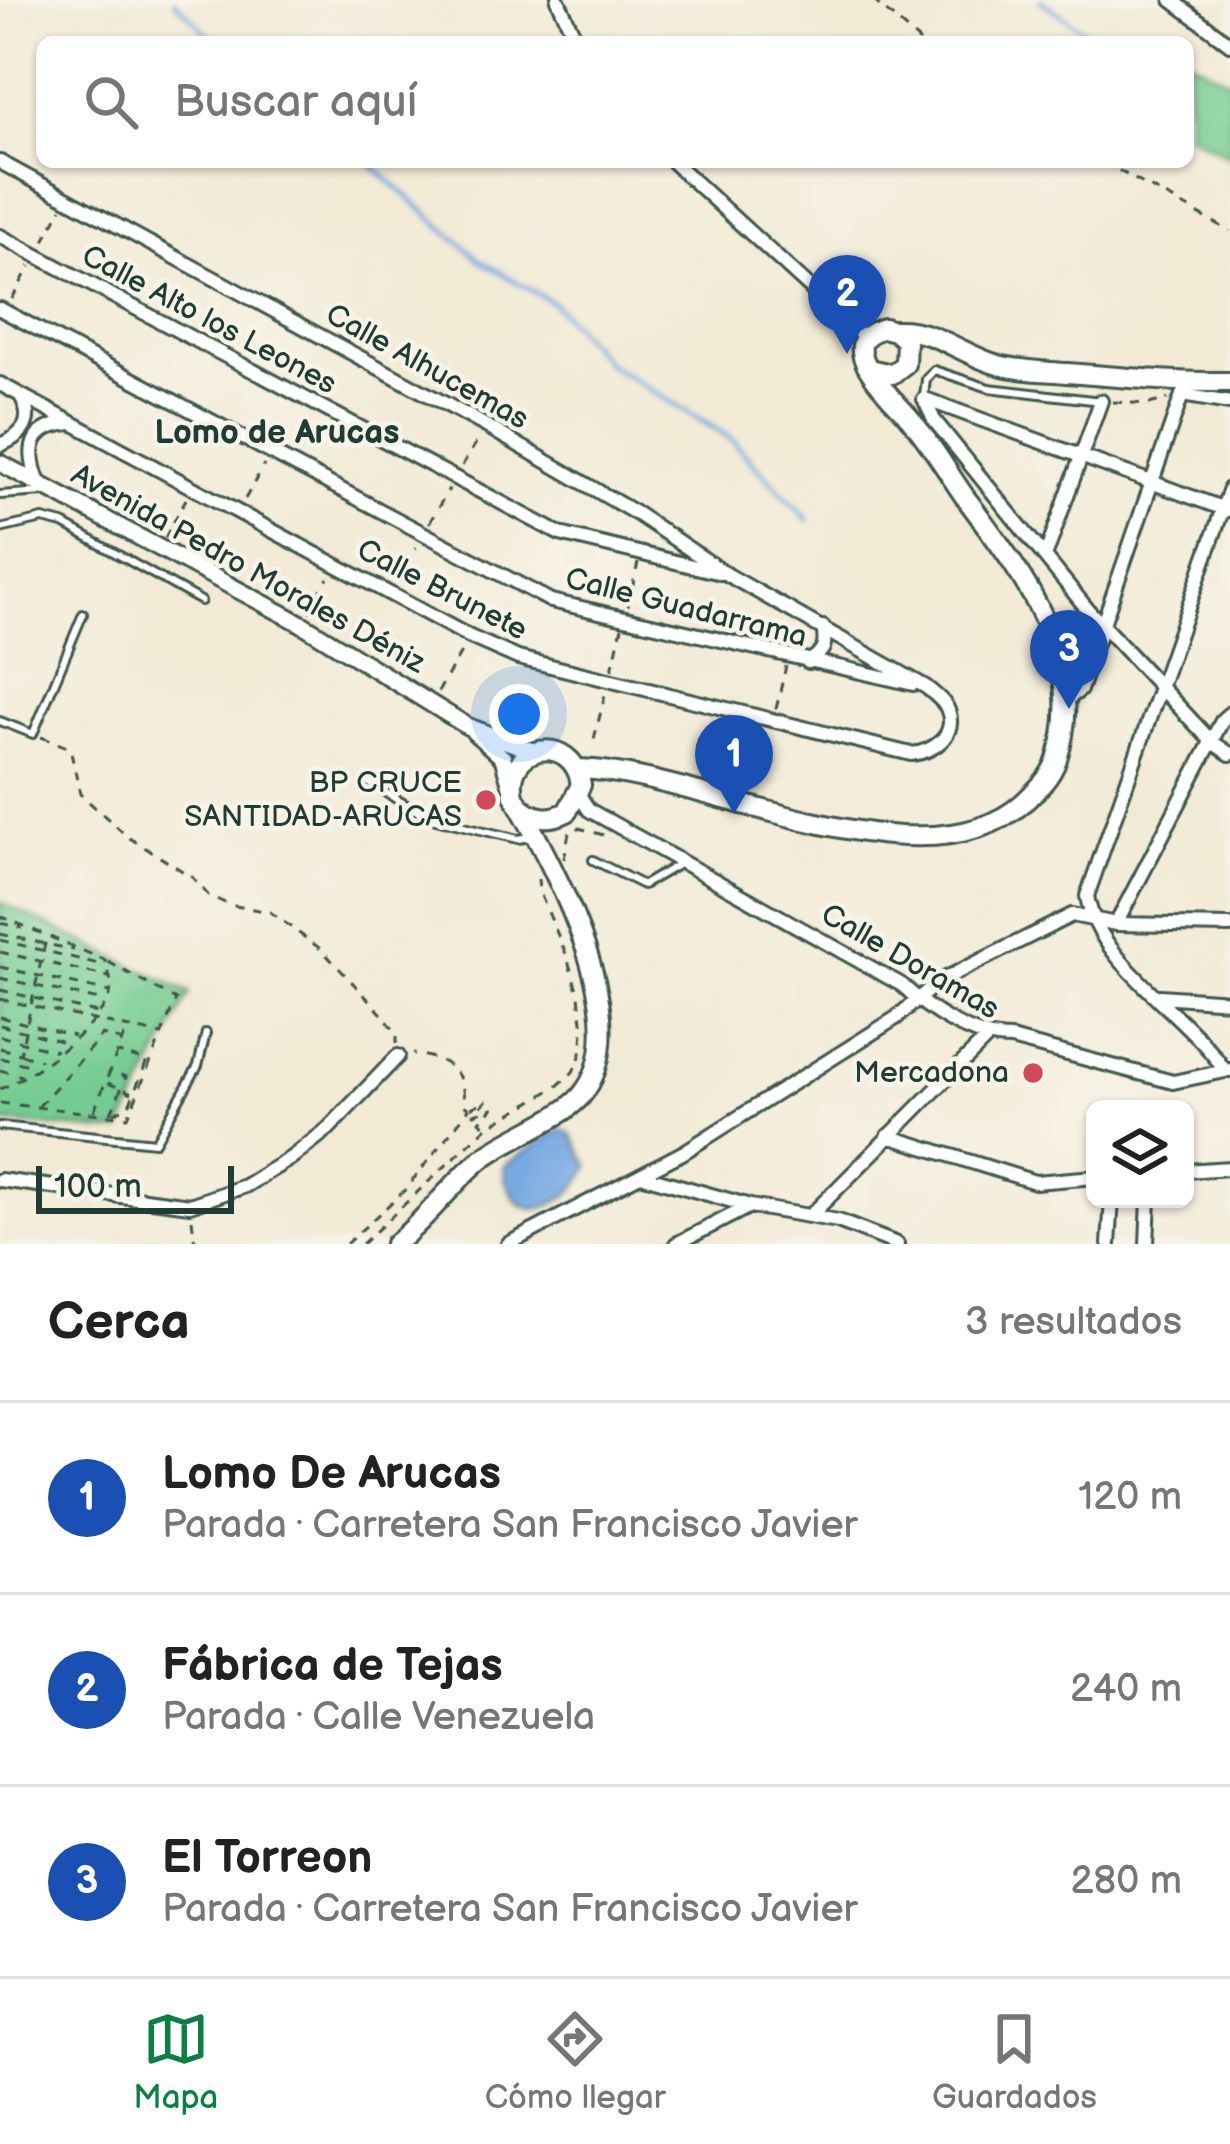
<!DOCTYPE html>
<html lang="es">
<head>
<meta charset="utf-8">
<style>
  :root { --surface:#fff; --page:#f6f6f6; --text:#222; --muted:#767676; --line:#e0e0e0; --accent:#0b8043 }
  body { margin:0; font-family:"Balsamiq Sans",sans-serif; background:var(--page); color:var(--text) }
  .controls { position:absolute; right:36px; bottom:36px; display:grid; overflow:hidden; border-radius:18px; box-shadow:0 3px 9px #0004 }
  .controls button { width:108px; height:108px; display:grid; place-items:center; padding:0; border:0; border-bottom:3px solid var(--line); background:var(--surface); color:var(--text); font:60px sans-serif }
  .scale { position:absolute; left:36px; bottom:30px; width:198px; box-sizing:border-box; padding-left:12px; border:6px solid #1f3d34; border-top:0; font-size:33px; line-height:42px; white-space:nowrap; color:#1f3d34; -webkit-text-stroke:9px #f7f3e8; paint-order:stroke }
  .you { position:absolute; left:519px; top:714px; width:42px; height:42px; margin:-30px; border:9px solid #fff; border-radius:50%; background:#1a73e8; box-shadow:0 0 0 18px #1a73e833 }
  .badge { display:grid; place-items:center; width:78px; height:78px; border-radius:50%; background:var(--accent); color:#fff; font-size:39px; font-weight:700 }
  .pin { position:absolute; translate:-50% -99px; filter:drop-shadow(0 3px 6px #0008) }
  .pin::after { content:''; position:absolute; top:63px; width:42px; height:36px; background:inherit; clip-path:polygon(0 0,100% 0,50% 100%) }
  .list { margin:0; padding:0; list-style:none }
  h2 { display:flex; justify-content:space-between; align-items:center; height:156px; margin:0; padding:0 48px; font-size:51px }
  h2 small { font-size:39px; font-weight:400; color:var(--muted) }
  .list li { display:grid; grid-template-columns:78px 1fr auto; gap:36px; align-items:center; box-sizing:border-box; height:192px; padding:0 48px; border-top:3px solid var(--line) }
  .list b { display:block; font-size:45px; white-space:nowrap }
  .list p { margin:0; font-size:39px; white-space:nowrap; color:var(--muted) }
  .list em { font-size:39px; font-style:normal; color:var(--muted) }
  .icon { flex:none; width:66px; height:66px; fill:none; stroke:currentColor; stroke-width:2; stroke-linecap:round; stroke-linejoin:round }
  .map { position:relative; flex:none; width:1230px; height:1244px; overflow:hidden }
  .search { position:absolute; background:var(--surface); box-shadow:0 3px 9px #0004; left:36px; right:36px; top:36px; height:132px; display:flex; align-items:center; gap:30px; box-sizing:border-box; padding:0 42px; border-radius:18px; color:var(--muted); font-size:45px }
  .sheet { height:732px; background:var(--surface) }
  nav { display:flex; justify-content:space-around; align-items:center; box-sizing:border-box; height:168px; border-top:3px solid var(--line); background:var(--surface); font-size:33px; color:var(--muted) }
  nav a { display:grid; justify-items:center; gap:6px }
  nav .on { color:var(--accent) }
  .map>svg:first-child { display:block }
  .green { fill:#74cc92; stroke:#4a8463; stroke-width:3 }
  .water { fill:#77a8e2; stroke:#4b728b; stroke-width:3 }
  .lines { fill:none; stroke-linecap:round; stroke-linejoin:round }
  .stream { stroke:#77a8e2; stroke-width:4.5 }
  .service-casing { stroke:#3f574c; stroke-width:12 }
  .minor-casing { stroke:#3f574c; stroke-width:18 }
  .tertiary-casing { stroke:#3f574c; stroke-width:21 }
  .secondary-casing { stroke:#3f574c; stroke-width:24 }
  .path { stroke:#3f574c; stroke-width:3; stroke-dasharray:9 9; stroke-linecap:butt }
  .service { stroke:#fff; stroke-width:6 }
  .minor { stroke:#fff; stroke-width:12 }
  .tertiary { stroke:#fff; stroke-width:15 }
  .secondary { stroke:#fff; stroke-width:18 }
  .poi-dot { fill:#d1495b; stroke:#f7f3e8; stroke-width:4.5 }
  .labels { text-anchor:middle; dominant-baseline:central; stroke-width:9; stroke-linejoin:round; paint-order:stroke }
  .street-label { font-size:30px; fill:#1f3d34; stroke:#f7f3e8 }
  .poi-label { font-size:30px; fill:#1f3d34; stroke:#f7f3e8; text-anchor:end }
  .neighbourhood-label { font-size:33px; font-weight:bold; fill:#1f3d34; stroke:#f7f3e8 }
</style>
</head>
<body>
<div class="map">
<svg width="1230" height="1244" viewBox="0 0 1230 1244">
  <rect width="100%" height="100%" fill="#f7f3e8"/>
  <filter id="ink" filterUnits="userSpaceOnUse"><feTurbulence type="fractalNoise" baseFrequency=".00833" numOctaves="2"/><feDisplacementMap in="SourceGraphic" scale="24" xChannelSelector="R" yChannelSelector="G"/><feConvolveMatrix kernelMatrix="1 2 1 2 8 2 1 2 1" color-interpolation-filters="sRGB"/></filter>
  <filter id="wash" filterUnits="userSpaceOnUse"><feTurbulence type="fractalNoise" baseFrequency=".004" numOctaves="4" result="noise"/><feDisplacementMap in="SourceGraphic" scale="48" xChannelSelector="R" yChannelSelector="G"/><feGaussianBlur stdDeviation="2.7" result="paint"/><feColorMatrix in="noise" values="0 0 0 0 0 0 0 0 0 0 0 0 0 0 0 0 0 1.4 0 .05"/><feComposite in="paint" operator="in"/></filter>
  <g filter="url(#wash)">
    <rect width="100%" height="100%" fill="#f2ead5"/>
    <!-- green -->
    <path class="green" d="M1188 59 1230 81V157L1188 134Z
      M0 902 190 993 120 1132 0 1122Z"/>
    <!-- water -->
    <path class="water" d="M561 1129 571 1134 589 1166C580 1192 531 1230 512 1194 506 1182 503 1177 505 1165Z"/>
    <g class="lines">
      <!-- stream -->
      <path class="stream" d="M174 0 216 42
        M1040 0 1101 42
        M368 162 481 261 553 303 608 364 730 438 808 520"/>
    </g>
  </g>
  <g filter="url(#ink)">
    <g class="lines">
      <!-- service casing -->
      <g class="service-casing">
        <path id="service" d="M924 397 926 379 934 370 989 388 1101 401
          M0 495 44 492
          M0 529 43 519 63 524 201 601
          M0 721 33 734 83 614
          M369 783 427 817 518 839 532 837
          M593 860 643 885 679 864
          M0 1126 155 1142 198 1066 206 1033"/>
      </g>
      <!-- minor casing -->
      <g class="minor-casing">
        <path id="minor" d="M558 0 577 42
          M1172 0 1230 44
          M0 162 486 426 637 514 728 575 926 687C933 693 943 700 947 708 959 735 933 752 911 754L518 658 470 637 0 384
          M673 162 866 339
          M0 236 560 534 721 573
          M0 309 551 601 913 684
          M924 399 934 420 1088 610 1212 742 1230 754
          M925 399 1227 510
          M0 445C24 435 35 421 21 396
          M39 483C25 447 31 426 72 423
          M1045 557 1101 401
          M808 662C824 652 827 646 823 627
          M1064 702 1080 690 1182 395 1230 403
          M579 795 589 810 902 985C930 1012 972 1039 1011 1039L1173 1082 1230 1070
          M1116 924 1223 719 1230 713
          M1160 996 1230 1001
          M1225 1071C1187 1012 1099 966 1087 896L1230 488
          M888 1136 1035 1182 1095 1177
          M1185 1171 1230 1168
          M644 1176 750 1206 838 1221 897 1244
          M0 1180 190 1205 245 1186 291 1158 328 1129 398 1056
          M811 1215 986 1039
          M508 1244 684 1152 896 1018 938 982 1072 915 1116 924 1230 926
          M676 1244 750 1206
          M1109 1244 1112 1199
          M1147 1244 1149 1199"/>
      </g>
      <!-- tertiary casing -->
      <g class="tertiary-casing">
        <path id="tertiary" d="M0 463 302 624 467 726 535 752
          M474 732 503 758 512 790"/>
      </g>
      <!-- secondary casing -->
      <g class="secondary-casing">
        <path id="secondary" d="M869 369 892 374 905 364 906 341 894 330
          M577 769C695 770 923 895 1024 802 1038 789 1051 777 1057 759 1090 660 1020 571 965 497 946 470 929 440 907 415 894 399 833 346 878 330 891 325 882 331 895 330 932 328 960 353 995 364 1019 371 1043 371 1067 373 1122 377 1175 383 1230 382
          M395 1244C426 1220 450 1185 480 1160 509 1137 559 1121 581 1096 642 1024 552 865 514 796 503 743 574 732 581 785L567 812C549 821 534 819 519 805"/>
      </g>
      <!-- path -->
      <path class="path" d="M873 0 920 42
        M1103 162 1230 231
        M44 241 62 208
        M12 299 30 266
        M1113 402 1149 404 1168 399
        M462 466 479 438
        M245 499 264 465
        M429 523 449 489
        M165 538 186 499
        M397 580 416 547
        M628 606 638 563
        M309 612 328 578
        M612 670 622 627
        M438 692 463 649
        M776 709 786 666
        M41 737 70 748 80 794 128 837 192 877 208 895 229 905 270 912 322 950 382 1014 397 1034V1043
        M594 739 606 691
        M564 859 569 833 579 828 607 836
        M0 916 105 960C107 968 112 980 111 988 109 1022 29 1078 0 1089
        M0 923 22 928
        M0 934 74 950
        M0 940 103 965
        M0 952 109 977
        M0 967 109 992
        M0 978 104 1001
        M0 990 102 1014
        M0 999 161 1035
        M0 1017 74 1036
        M0 1025 68 1043
        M0 1036 56 1051
        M0 1048 20 1054 47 935
        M21 1054 41 1060
        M0 1058 33 1066
        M0 1070 22 1076
        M108 1083 132 1093
        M0 1103 128 1117 176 1000 105 960
        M39 1106 102 1035 123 1041
        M471 1108 487 1100 474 1114 493 1108 480 1121 486 1128
        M94 1111 126 1031
        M111 1113 126 1077 111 1071
        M114 1113 129 1105 147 1061 118 1053
        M192 1219 195 1244
        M346 1244 405 1190 469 1109 463 1104C467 1069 444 1058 413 1054
        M362 1244 486 1128 556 1087 573 1072 581 1054 583 1030 579 996 566 954 539 891 538 879"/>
      <!-- service -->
      <use href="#service" class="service"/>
      <!-- minor -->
      <use href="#minor" class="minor"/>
      <!-- tertiary -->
      <use href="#tertiary" class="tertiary"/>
      <!-- secondary -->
      <use href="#secondary" class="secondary"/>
    </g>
  </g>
  <!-- markers -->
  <g class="poi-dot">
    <circle cx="486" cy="800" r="12"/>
    <circle cx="1033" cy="1073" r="12"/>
  </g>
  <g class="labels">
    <!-- street labels -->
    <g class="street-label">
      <text transform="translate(209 320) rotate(28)">Calle Alto los Leones</text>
      <text transform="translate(427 367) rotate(29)">Calle Alhucemas</text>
      <text transform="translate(248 569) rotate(29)">Avenida Pedro Morales Déniz</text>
      <text transform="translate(442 590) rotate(27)">Calle Brunete</text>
      <text transform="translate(686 608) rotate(14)">Calle Guadarrama</text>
      <text transform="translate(910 962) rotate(30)">Calle Doramas</text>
    </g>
    <!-- poi labels -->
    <g class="poi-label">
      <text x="462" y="783">BP CRUCE<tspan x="462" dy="34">SANTIDAD-ARUCAS</tspan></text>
      <text x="1009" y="1073">Mercadona</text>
    </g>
    <!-- neighbourhood labels -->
    <g class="neighbourhood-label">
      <text x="277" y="433">Lomo de Arucas</text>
    </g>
  </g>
</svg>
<div class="controls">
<button><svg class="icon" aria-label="layers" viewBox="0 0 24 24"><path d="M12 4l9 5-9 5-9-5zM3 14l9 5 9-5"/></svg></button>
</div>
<div class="scale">100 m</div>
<div class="you"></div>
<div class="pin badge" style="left:734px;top:814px;background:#1a4fb4">1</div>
<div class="pin badge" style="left:847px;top:354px;background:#1a4fb4">2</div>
<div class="pin badge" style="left:1069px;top:709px;background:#1a4fb4">3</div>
<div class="search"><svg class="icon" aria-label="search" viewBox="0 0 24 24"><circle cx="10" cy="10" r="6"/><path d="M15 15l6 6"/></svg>Buscar aquí</div>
</div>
<section class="sheet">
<h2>Cerca<small>3 resultados</small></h2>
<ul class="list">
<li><span class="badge" style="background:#1a4fb4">1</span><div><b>Lomo De Arucas</b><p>Parada · Carretera San Francisco Javier</p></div><em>120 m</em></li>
<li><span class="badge" style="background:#1a4fb4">2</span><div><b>Fábrica de Tejas</b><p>Parada · Calle Venezuela</p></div><em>240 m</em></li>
<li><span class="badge" style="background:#1a4fb4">3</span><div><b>El Torreon</b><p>Parada · Carretera San Francisco Javier</p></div><em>280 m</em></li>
</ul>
</section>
<nav>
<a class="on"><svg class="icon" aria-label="map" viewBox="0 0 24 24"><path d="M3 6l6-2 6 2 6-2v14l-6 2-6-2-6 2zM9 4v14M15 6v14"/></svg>Mapa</a>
<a><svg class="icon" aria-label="directions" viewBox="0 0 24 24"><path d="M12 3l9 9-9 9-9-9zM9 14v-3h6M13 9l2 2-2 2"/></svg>Cómo llegar</a>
<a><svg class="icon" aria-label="saved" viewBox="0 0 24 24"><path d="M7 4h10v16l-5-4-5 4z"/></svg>Guardados</a>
</nav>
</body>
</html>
